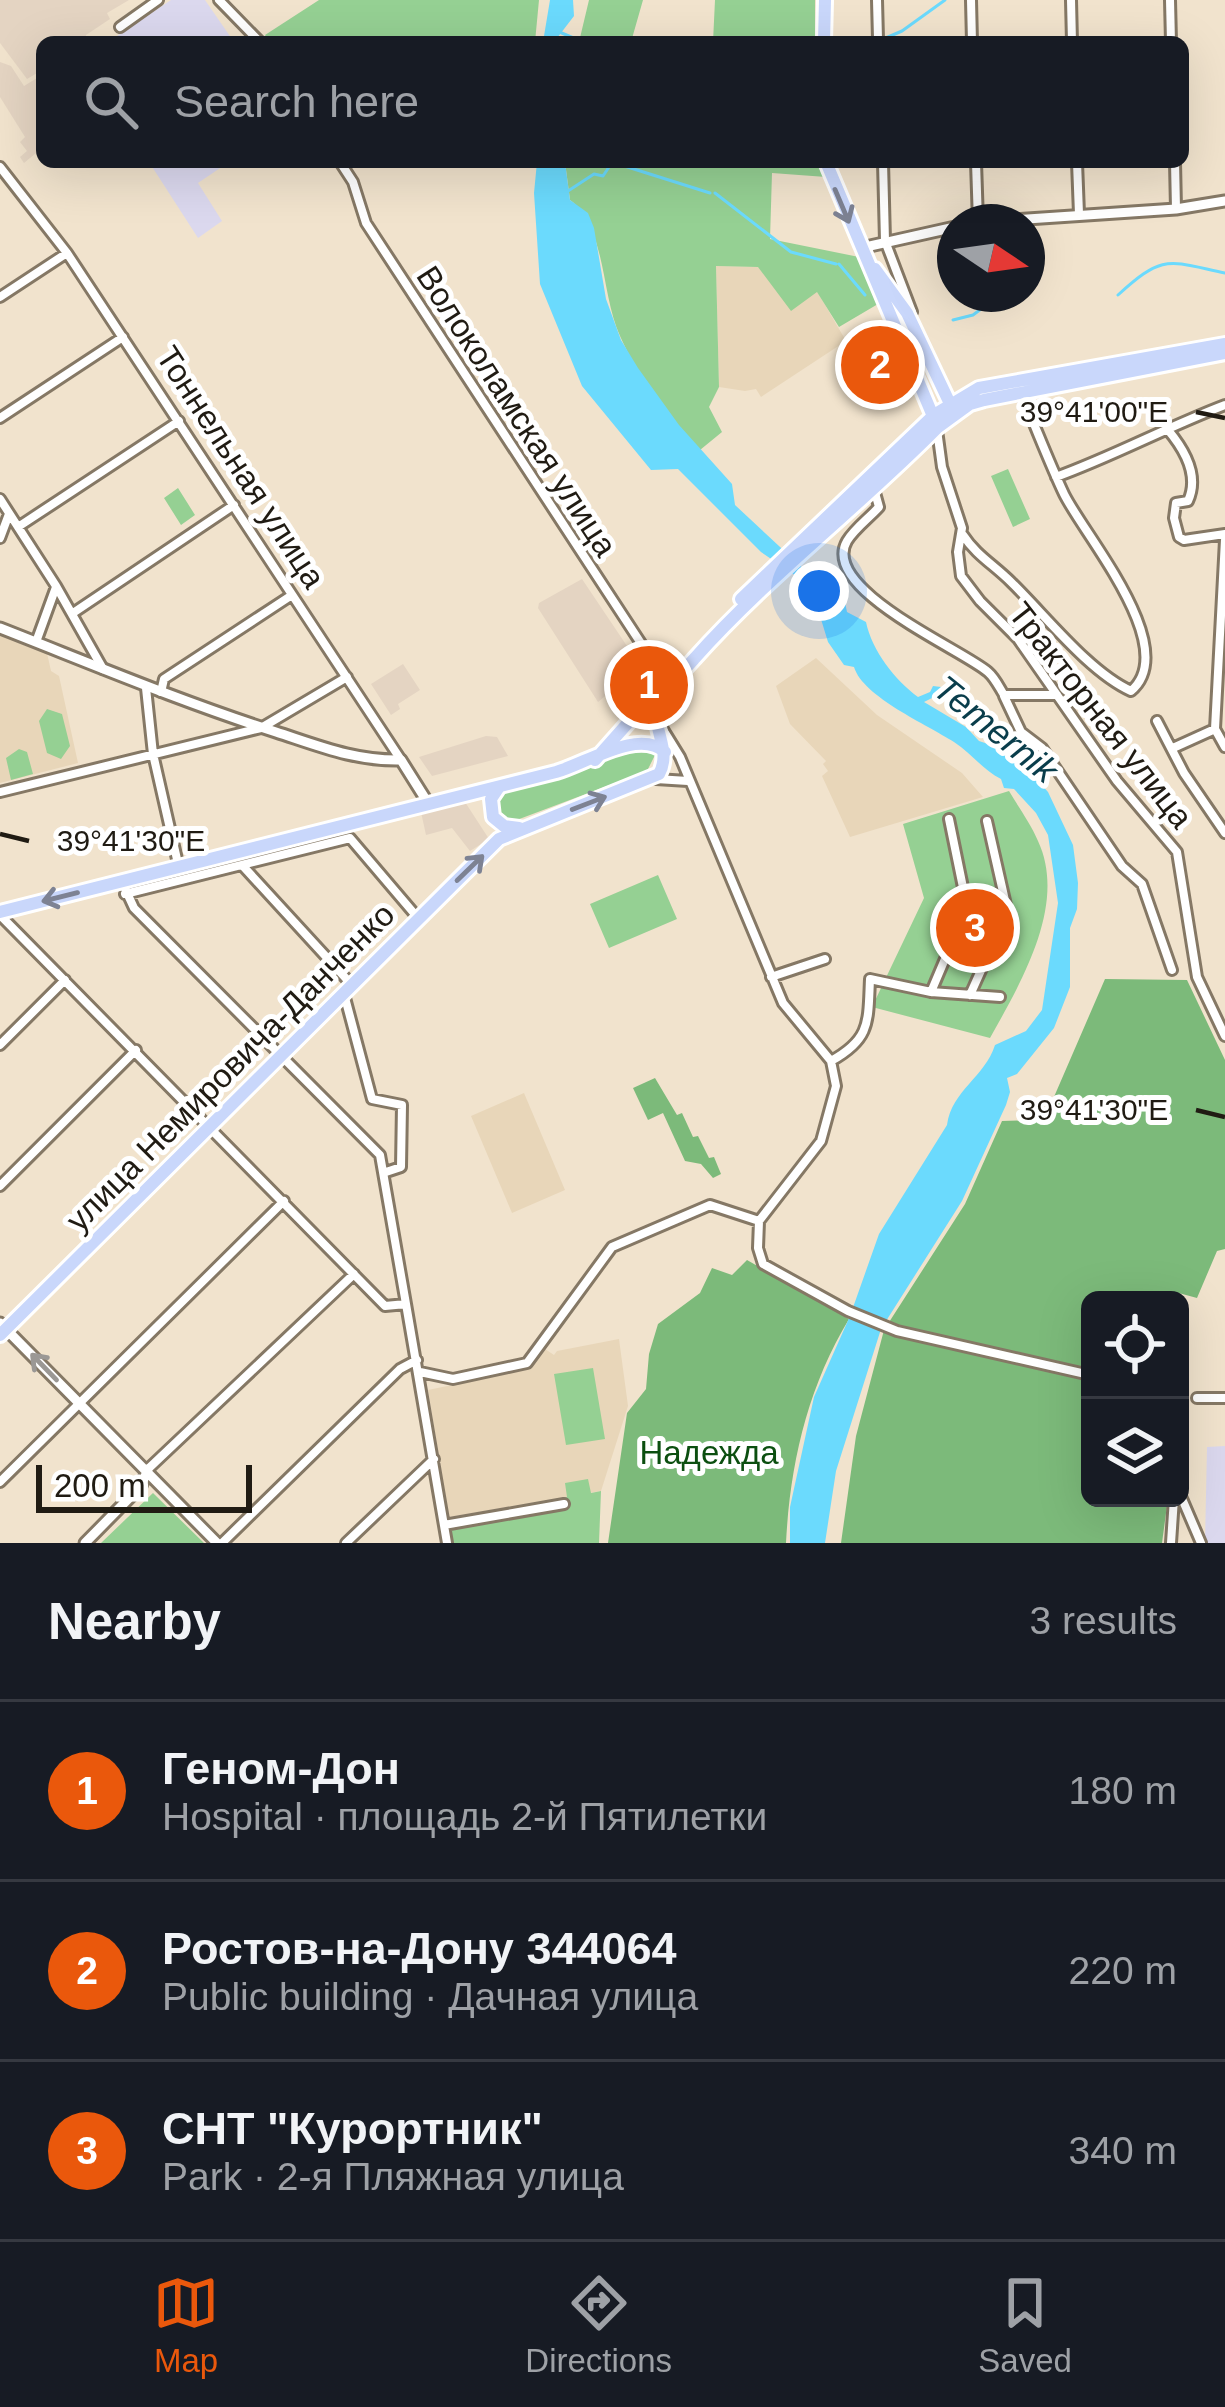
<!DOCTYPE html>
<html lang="en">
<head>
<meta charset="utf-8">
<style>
  :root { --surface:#171b24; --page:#20242c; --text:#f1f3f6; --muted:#9ea1a6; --line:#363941; --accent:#ea580c }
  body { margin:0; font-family:Helvetica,sans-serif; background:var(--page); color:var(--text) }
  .controls { position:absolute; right:36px; bottom:36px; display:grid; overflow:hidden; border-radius:18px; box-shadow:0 12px 48px #0002 }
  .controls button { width:108px; height:108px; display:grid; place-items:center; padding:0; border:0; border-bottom:3px solid var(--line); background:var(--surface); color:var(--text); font:60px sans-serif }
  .compass { position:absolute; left:937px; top:204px; width:108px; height:108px; border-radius:50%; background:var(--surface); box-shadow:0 12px 48px #0002; rotate:103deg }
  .scale { position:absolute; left:36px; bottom:30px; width:216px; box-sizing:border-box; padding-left:12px; border:6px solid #201b13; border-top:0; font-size:33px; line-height:42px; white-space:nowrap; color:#201b13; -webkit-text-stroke:9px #fff; paint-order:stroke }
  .you { position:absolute; left:819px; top:591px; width:42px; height:42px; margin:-30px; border:9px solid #fff; border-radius:50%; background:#1a73e8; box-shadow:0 0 0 18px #1a73e833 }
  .badge { display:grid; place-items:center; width:78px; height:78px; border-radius:50%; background:var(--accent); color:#fff; font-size:39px; font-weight:700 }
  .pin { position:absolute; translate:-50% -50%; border:6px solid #fff; box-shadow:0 3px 12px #0006 }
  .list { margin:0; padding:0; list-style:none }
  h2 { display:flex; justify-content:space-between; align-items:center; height:156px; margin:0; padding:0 48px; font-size:51px }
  h2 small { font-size:39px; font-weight:400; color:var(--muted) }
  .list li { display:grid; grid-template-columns:78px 1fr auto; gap:36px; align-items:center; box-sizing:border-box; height:180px; padding:0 48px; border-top:3px solid var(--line) }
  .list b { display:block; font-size:45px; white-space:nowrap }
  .list p { margin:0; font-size:39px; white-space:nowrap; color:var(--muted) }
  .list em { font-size:39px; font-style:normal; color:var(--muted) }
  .icon { flex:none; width:66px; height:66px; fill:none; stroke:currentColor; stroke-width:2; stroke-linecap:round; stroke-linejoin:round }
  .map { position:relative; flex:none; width:1225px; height:1543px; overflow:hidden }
  .search { position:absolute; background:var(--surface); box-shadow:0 12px 48px #0002; left:36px; right:36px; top:36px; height:132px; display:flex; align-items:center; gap:30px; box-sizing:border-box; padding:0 42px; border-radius:18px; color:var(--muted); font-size:45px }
  .sheet { height:696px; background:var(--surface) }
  nav { display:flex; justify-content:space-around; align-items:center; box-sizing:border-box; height:168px; border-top:3px solid var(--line); background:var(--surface); font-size:33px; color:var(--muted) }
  nav a { display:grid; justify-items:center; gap:6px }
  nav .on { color:var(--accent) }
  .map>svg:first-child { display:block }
  .commercial { fill:#e4d4c2 }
  .industrial { fill:#dbd8ee }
  .built { fill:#e8d6b9 }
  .green { fill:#95d093 }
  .forest { fill:#7cba7a }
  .water { fill:#6bdafd }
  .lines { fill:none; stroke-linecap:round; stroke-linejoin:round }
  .stream { stroke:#6bdafd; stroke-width:3 }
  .minor-casing { stroke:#857865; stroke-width:14 }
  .tertiary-casing { stroke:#857865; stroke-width:15 }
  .primary-casing { stroke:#fff; stroke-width:18 }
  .minor { stroke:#fff; stroke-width:8 }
  .tertiary { stroke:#fff; stroke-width:9 }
  .primary { stroke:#c9d7fb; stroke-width:12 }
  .oneway { stroke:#7d8293 }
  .oneway2 { stroke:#9b9895 }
  .ticks { fill:none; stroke:#201b13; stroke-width:4.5 }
  .labels { text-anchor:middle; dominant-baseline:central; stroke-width:10; stroke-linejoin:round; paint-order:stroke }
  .street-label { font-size:33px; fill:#201b13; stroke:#fff }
  .park-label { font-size:33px; fill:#0c4f10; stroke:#fff }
  .water-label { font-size:36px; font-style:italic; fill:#093d4b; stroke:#fff }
  .ticks-label { font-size:30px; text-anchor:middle; fill:#201b13; stroke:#fff; stroke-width:10; stroke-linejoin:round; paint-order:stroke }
</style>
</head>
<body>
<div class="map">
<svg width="1225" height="1543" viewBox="0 0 1225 1543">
  <rect width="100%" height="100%" fill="#f1e3cd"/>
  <!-- commercial -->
  <path class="commercial" d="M0 0H129L107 13 110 19 86 35 85 42H42V70L27 79 0 43Z
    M0 62 11 66 24 86 42 75V148L24 163 20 157 27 151 20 142 25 137 0 97Z
    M582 579 629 649 644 664 598 702 538 608 539 603Z
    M403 664 420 690 398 704 400 709 391 715 371 684Z
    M486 736 497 737 508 756 432 776 419 757Z
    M465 802 489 839 470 851 452 828 426 835 421 812Z"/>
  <!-- industrial -->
  <path class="industrial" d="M171 0H205L234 42H108Z
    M149 162H229L198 183 222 221 198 238Z
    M1225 1446V1543H1205L1207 1447Z"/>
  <!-- built -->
  <path class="built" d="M716 266 758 267 817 291 846 341 761 397 756 389 745 391 719 387Z
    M0 635 47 653 51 671 59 676 78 763 0 783Z
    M816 658 877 715 962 773 983 797 850 837 822 776 828 771 823 764 826 761 790 724 776 686Z
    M524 1093 565 1190 512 1213 471 1116Z
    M619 1339 628 1406 601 1491 449 1517 428 1390 529 1369 545 1349 554 1355 557 1351Z"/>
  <!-- green -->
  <path class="green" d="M319 0H539L535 42H270L265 35Z
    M589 0H643L631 42H579Z
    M715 0H815V42H713Z
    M565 162H817L826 177 772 173 770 239 859 257 878 304 839 327 817 292 791 311 758 267 716 266 719 387 709 407 722 432 700 450C670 417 638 378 620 336 601 295 606 226 570 200Z
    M1008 469 1030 519 1013 527 991 476Z
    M178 488 195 515 181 525 164 498Z
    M47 709 62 714 70 746 61 759 47 753 39 721Z
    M637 747 655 755 647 771 514 821 503 819 496 809 498 797 508 791 566 776Z
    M19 749 27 752 33 774 11 780 6 758Z
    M1009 791C1019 808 1031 824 1038 841 1068 905 1020 984 990 1038L872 1007 924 898 903 824Z
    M658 875 677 919 609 948 590 904Z
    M593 1368 605 1439 566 1445 554 1374Z
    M588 1479 591 1493 601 1491 599 1543H452L449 1518 567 1497 565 1483Z
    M153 1493 204 1543H101Z"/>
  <!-- forest -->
  <path class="forest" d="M1105 979 1187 980 1225 1060V1249L1217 1251 1197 1298 1175 1292 1170 1300H1090V1498H1168L1162 1543H841L856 1436 884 1330 965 1204 1002 1121 1044 1120Z
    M655 1078 677 1115 682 1113 693 1137 698 1136 709 1158 714 1157 721 1174 713 1178 701 1164 685 1161 663 1113 648 1120 633 1088Z
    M747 1260 849 1319C808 1387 790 1463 786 1543H608L627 1413 646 1389 649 1354 658 1324 700 1293 712 1268 732 1275Z"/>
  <!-- water -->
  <path class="water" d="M550 0H573L574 16 554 42H543Z
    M537 162H565L570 200 588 213 594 228 606 299 621 340 638 368 679 425 732 484 735 505 807 572 820 593 834 603 845 602 847 612 866 622C872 651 895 680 918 697L930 692 933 686 941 687 938 695 924 702 966 727 979 741 1012 752 1048 792 1073 845 1078 883 1077 909 1070 928V987L1054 1028 1017 1074 1007 1078 1010 1092 1006 1105 962 1201 881 1329 836 1471 825 1543H790V1507L814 1397 850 1316 879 1234 947 1125C952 1090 985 1077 995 1045L1026 1031 1042 1010 1058 903 1048 835 1036 813 1014 789 1004 788 1001 779C983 770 971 753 954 742 928 725 863 697 854 667L844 665 828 642 820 616 808 605 799 578 761 552 678 469 651 470 582 386 540 284 534 193Z"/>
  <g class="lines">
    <!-- stream -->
    <path class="stream" d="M557 31 583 42
      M881 40 902 31 945 0
      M568 191 594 174 603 176 611 164H618L710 193
      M715 193 791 252 836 264
      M839 264 865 295
      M1118 295C1164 253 1168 261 1225 273
      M953 320 973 315 1001 294"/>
    <!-- minor casing -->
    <g class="minor-casing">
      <path id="minor" d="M219 0 260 42
        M877 0 878 39
        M971 0 972 42
        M1071 0 1072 42
        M1170 0 1171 42
        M120 27 158 0
        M340 162 353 182 366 223 665 680
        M883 162 885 241 912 312
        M976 162 978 222
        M1077 162 1079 214
        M1175 162 1176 209
        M0 167 67 253 401 760
        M0 297 67 253
        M0 418 123 337
        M937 430 942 467 962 528 958 552 961 576 980 601 1018 639 1117 781 1177 852 1197 977 1225 1036
        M1168 430C1184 449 1200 475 1188 501L1176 503 1174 518 1179 537 1184 540 1225 534
        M1056 477C1114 456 1167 427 1225 405
        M874 489 879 507C869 518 854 529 847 541 819 589 963 650 988 672 995 678 999 687 1004 695H1057
        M0 499 56 586 103 669
        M18 527 179 421
        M963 535C976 555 994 565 1011 582 1045 615 1089 672 1131 691 1182 648 1084 535 1064 494 1048 460 1035 425 1020 391
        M0 538 9 514
        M1225 540 1215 729 1225 747
        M73 613 234 505
        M36 642 56 587
        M146 688 153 754 179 868
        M161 692 164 679 292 595
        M1004 696 1021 732 1042 748 1122 866 1142 884 1172 970
        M1157 721 1184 773 1225 833
        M1173 748 1215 729
        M656 779 688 781
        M0 792 261 728 347 677
        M242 865 352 985
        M122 882 134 908 380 1155 406 1304
        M125 894 350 838 418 918
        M0 915 385 1306 406 1304 447 1543
        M771 977 825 959
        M931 992 967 907 949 819
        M344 994 372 1099 402 1105 401 1167 386 1172
        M970 995 1004 919 1006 905 987 821
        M0 1045 65 980
        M831 1061C871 1039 868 1022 870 979L931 992 1000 997
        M0 1186 136 1050
        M759 1221 758 1248 763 1264 848 1311 897 1331 1090 1375
        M420 1372 453 1379 527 1363 612 1247 710 1205 759 1221 821 1141 836 1086 831 1061 783 1003 680 757 659 723
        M1197 1398H1225
        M148 1469 354 1274
        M0 1482 284 1201
        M1180 1494 1201 1543
        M444 1525 564 1504
        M222 1543 400 1369 417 1360
        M346 1543 434 1459
        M1171 1543 1174 1498"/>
    </g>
    <!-- tertiary casing -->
    <g class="tertiary-casing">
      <path id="tertiary" d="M981 222 1176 209 1225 201
        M861 248 955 227
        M0 628C92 664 182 702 276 732 319 746 355 761 401 760L428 803
        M0 1323 217 1543
        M85 1543 141 1486 148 1469"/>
    </g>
    <!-- primary casing -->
    <g class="primary-casing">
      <path id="primary" d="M824 42 825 0
        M826 162 935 421
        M875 269 907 313 952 408
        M741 599 934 415 979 388 1225 344
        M595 760 666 680
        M499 787 491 799 493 817 504 826 519 828
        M0 912 556 772C587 763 639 728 665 752
        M0 1335 499 839 659 774C673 749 649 727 659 702 664 687 683 672 694 659 768 576 858 508 937 428L970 404 984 400 1225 353"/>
    </g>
    <!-- minor -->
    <use href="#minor" class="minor"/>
    <!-- tertiary -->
    <use href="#tertiary" class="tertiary"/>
    <!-- primary -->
    <use href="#primary" class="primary"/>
  </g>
  <!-- one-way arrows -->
  <defs><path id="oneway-shaft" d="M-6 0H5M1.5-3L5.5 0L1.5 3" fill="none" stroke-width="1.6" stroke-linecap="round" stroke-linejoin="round" transform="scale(3)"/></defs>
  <g class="oneway">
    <use href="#oneway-shaft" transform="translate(842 206) rotate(67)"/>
    <use href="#oneway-shaft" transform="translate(589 803) rotate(-21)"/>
    <use href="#oneway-shaft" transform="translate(470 868) rotate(-44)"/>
    <use href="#oneway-shaft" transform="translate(60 897) rotate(166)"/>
  </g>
  <use class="oneway2" href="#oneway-shaft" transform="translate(44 1367) rotate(-134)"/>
  <!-- ticks -->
  <path class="ticks" d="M1196 412 1225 418M0 834 29 841M1196 1110 1225 1117"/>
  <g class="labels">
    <!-- street labels -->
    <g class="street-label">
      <text transform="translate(517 411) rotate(57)">Волоколамская улица</text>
      <text transform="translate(241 467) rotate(57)">Тоннельная улица</text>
      <text transform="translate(1101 715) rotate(52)">Тракторная улица</text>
      <text transform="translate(230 1067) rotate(-45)">улица Немировича-Данченко</text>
    </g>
    <!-- park labels -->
    <g class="park-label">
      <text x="709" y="1452">Надежда</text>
    </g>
    <!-- water labels -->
    <g class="water-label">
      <text transform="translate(996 729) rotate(39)">Temernik</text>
    </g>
  </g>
  <g class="ticks-label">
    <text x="1094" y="422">39°41'00"E</text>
    <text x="131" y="851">39°41'30"E</text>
    <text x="1094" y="1120">39°41'30"E</text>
  </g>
</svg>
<div class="controls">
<button><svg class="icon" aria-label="locate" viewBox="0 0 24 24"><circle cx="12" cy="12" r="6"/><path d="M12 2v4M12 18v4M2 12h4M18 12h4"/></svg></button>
<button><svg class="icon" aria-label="layers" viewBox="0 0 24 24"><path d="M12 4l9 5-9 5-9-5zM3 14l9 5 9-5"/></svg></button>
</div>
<svg class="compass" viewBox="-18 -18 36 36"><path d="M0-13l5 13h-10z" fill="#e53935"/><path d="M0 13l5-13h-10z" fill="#9ea1a6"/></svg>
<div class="scale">200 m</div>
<div class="you"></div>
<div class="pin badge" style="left:649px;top:685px">1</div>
<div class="pin badge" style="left:880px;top:365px">2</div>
<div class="pin badge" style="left:975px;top:928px">3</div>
<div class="search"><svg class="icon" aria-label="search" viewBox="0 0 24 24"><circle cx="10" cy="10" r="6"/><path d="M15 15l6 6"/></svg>Search here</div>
</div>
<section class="sheet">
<h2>Nearby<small>3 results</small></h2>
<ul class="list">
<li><span class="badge">1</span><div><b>Геном-Дон</b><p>Hospital · площадь 2-й Пятилетки</p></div><em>180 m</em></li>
<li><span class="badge">2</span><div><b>Ростов-на-Дону 344064</b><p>Public building · Дачная улица</p></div><em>220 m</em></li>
<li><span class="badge">3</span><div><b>СНТ &quot;Курортник&quot;</b><p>Park · 2-я Пляжная улица</p></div><em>340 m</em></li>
</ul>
</section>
<nav>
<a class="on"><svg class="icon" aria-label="map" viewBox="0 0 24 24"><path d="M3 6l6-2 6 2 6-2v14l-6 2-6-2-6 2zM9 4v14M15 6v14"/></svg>Map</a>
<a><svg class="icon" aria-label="directions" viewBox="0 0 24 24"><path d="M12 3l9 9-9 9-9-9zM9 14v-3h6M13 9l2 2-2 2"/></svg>Directions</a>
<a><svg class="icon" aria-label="saved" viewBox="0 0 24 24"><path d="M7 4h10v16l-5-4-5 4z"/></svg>Saved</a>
</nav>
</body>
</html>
